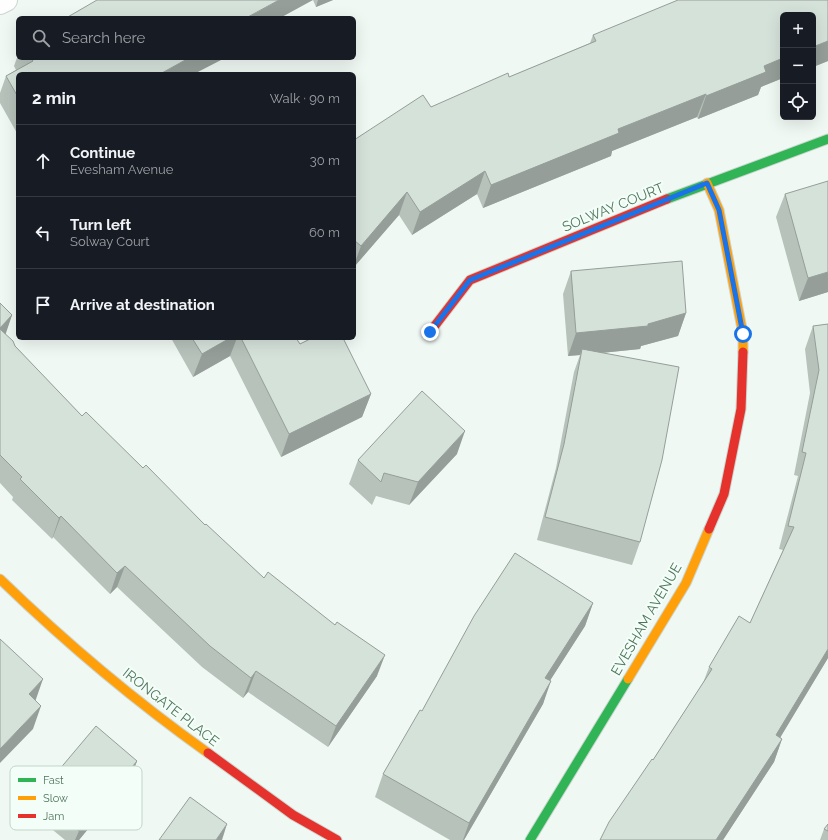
<!DOCTYPE html>
<html lang="en">
<head>
<meta charset="utf-8">
<style>
  :root { --surface:#171b24; --page:#242831; --text:#f1f3f6; --muted:#9ea1a6; --line:#363941 }
  body { margin:0; font-family:Raleway,sans-serif; background:var(--page); color:var(--text) }
  .controls { position:absolute; right:12px; top:12px; display:grid; overflow:hidden; border-radius:6px; box-shadow:0 4px 16px #0002 }
  .controls button { width:36px; height:36px; display:grid; place-items:center; padding:0; border:0; border-bottom:1px solid var(--line); background:var(--surface); color:var(--text); font:20px sans-serif }
  .stop { position:absolute; width:12px; height:12px; margin:-9px; border:3px solid #1a73e8; border-radius:50%; background:#fff }
  .stop.end { background:#1a73e8; border-color:#fff; box-shadow:0 1px 4px #0008 }
  .list { margin:0; padding:0; list-style:none }
  h2 { display:flex; justify-content:space-between; align-items:center; height:52px; margin:0; padding:0 16px; font-size:17px }
  h2 small { font-size:13px; font-weight:400; color:var(--muted) }
  .list li { display:grid; grid-template-columns:26px 1fr auto; gap:12px; align-items:center; box-sizing:border-box; height:72px; padding:0 16px; border-top:1px solid var(--line) }
  .list b { display:block; font-size:15px; white-space:nowrap }
  .list p { margin:0; font-size:13px; white-space:nowrap; color:var(--muted) }
  .list em { font-size:13px; font-style:normal; color:var(--muted) }
  .icon { flex:none; width:22px; height:22px; fill:none; stroke:currentColor; stroke-width:2; stroke-linecap:round; stroke-linejoin:round }
  .map { position:relative; flex:none; width:828px; height:840px; overflow:hidden }
  .search { position:absolute; background:var(--surface); box-shadow:0 4px 16px #0002; left:16px; top:16px; width:340px; height:44px; display:flex; align-items:center; gap:10px; box-sizing:border-box; padding:0 14px; border-radius:6px; color:var(--muted); font-size:15px }
  .panel { position:absolute; background:var(--surface); box-shadow:0 4px 16px #0002; left:16px; top:72px; width:340px; height:268px; border-radius:6px }
  .map>svg:first-child { display:block }
  .lines { fill:none; stroke-linecap:round; stroke-linejoin:round }
  .street-casing { stroke:#cdd6d0; stroke-width:24 }
  .fast-casing { stroke:#cbd6d0; stroke-width:11 }
  .slow-casing { stroke:#cbd6d0; stroke-width:11 }
  .jam-casing { stroke:#cbd6d0; stroke-width:11 }
  .street { stroke:#fdfefd; stroke-width:22 }
  .fast { stroke:#30b455; stroke-width:9 }
  .slow { stroke:#ff9f0a; stroke-width:9 }
  .jam { stroke:#e5322d; stroke-width:9 }
  .wall { fill:#b7c2bb }
  .shaded-wall { fill:#959e99 }
  .building { fill:#d5e2da; stroke:#959e99 }
  .route { stroke:#1a73e8; stroke-width:5 }
  .labels { text-anchor:middle; dominant-baseline:central; stroke-width:4; stroke-linejoin:round; paint-order:stroke }
  .street-label { font-size:14px; fill:#51755c; stroke:#f3fef9 }
  .key { fill:#f3fef9; stroke:#c2d5ca; stroke-width:1 }
  .key-label { font-size:11px; fill:#51755c }
</style>
</head>
<body>
<div class="map">
<svg width="828" height="840" viewBox="0 0 828 840">
  <rect width="100%" height="100%" fill="#f0f8f4"/>
  <g class="lines">
    <!-- street casing -->
    <g class="street-casing">
      <path id="street" d="M0 3 6 0"/>
    </g>
    <!-- fast casing -->
    <g class="fast-casing">
      <path id="fast" d="M667 199 828 139
        M530 840 628 679"/>
    </g>
    <!-- slow casing -->
    <g class="slow-casing">
      <path id="slow" d="M707 183 719 210 743 334V352
        M0 579C65 642 135 701 208 753
        M628 679 686 583 709 529"/>
    </g>
    <!-- jam casing -->
    <g class="jam-casing">
      <path id="jam" d="M430 332 470 280 667 199
        M709 529 724 494 741 409 743 352
        M208 753 293 815 337 840"/>
    </g>
    <!-- street -->
    <use href="#street" class="street"/>
    <!-- fast -->
    <use href="#fast" class="fast"/>
    <!-- slow -->
    <use href="#slow" class="slow"/>
    <!-- jam -->
    <use href="#jam" class="jam"/>
  </g>
  <!-- wall -->
  <path class="wall" d="M313 0H333L316 7Z
    M828 0V61L813 67V15H783V78L761 87 758 95 698 119 697 117 612 151 611 156 483 208 477 194 412 235 399 215 354 267V140L431 107 509 77 590 43 593 35Z
    M18 55V58H223V59L18 74V135L0 103V93L6 76 16 70 14 66Z
    M785 194 828 292 799 301 776 217Z
    M571 271 686 313 678 336 641 346 640 349 601 353 640 542 632 565 537 540 556 468 574 372 580 355 568 356 563 294Z
    M0 303 12 315 5 334 15 346 82 416 143 468 264 578 377 676 328 747 248 692 243 698 202 667 117 587 110 594 53 537 52 539 12 500 13 497 0 483Z
    M828 324V658L780 737 782 739 774 762 723 840H600L653 760 703 683 709 667 750 623 783 550 779 549 798 476 794 475 810 393 805 349 813 326Z
    M171 338H296L300 344 371 394 362 417 281 457 230 356 193 377Z
    M457 454 409 505 376 496 372 505 349 484 358 460Z
    M593 603 585 626 550 680 543 704 464 840H450L375 797 383 774 422 711Z
    M137 761 131 777 79 840H65L31 812 37 796Z
    M828 824V840H820L824 829Z"/>
  <!-- shaded-wall -->
  <path class="shaded-wall" d="M279 0H313L280 18H246Z
    M318 0H333L316 7Z
    M828 41V61L813 67V47Z
    M189 58H223V59L194 74H160Z
    M783 58V78L761 87 758 95 698 119 706 96 764 66Z
    M706 94 697 117 612 151 611 156 483 208 491 185 618 129Z
    M485 171 477 194 412 235 420 212Z
    M407 192 399 215 354 267V265L361 246Z
    M828 272V292L799 301 808 278Z
    M686 313 678 336 641 346 640 349 581 355 582 349 580 355 568 356 576 333 648 324Z
    M12 315 5 336 0 340V328Z
    M230 338H237L230 356 193 377 202 354Z
    M371 394 362 417 281 457 289 434Z
    M465 431 457 454 409 505 418 482Z
    M61 516 53 537 52 539 59 518Z
    M125 566 117 587 110 594 117 573Z
    M593 603 585 626 537 701 545 678Z
    M828 649V658L768 758 776 735Z
    M385 655 377 676 328 747 336 726Z
    M256 671 248 692 243 698 251 678Z
    M43 679 35 702 29 694Z
    M551 681 543 704 464 840H463L469 823Z
    M41 706 33 729 0 763V749Z
    M782 739 774 762 723 840H716Z
    M137 761 131 777 79 840H75L79 831Z
    M227 824 222 840H216Z"/>
  <!-- building -->
  <path class="building" d="M97 0H279L246 18H66Z
    M678 0H828V41L813 47V15H783V58L764 66 766 72 706 96V94L618 129 619 133 491 185 485 171 420 212 407 192 361 246 354 240V140L423 95 431 107 508 73 509 77 596 41 593 35Z
    M31 58H189L160 74H18V97L6 76 33 61Z
    M828 181V272L808 278 785 194Z
    M682 261 686 313 648 324V326L576 333 571 271Z
    M0 303 12 315 0 328Z
    M828 324V649L776 735 782 739 716 840H600L609 822 652 759 653 760 712 669 709 667 739 616 750 623 794 527 788 526 806 453 802 452 819 370 813 326Z
    M0 329 13 341 15 346 82 416 86 412 143 468 146 465 205 525 206 524 264 578 268 572 335 625 337 622 385 655 336 726 256 671 251 678 210 646 125 566 117 573 61 516 59 518 20 479 22 477 0 455Z
    M192 338H230L202 354Z
    M241 338H296L300 344 312 338H343L371 394 289 434Z
    M582 349 679 367 662 460 640 542 545 517 564 444Z
    M422 391 465 431 418 482 384 473 381 482 358 460Z
    M515 553 593 603 545 678 551 681 469 823 383 774 420 710 422 711 474 616Z
    M0 639 43 679 29 694 41 706 0 749Z
    M96 726 137 761 79 831 37 796Z
    M190 797 227 824 216 840H159Z
    M828 824V831L824 829Z"/>
  <g class="lines">
    <!-- route -->
    <path class="route" d="M430 332 470 280 707 183 719 210 743 334"/>
  </g>
  <g class="labels">
    <!-- street labels -->
    <g class="street-label">
      <text transform="translate(613 207) rotate(-22)">SOLWAY COURT</text>
      <text transform="translate(646 619) rotate(-60)">EVESHAM AVENUE</text>
      <text transform="translate(171 707) rotate(38)">IRONGATE PLACE</text>
    </g>
  </g>
  <!-- legend -->
  <rect x="10" y="766" width="132" height="64" rx="6" class="key"/>
  <rect x="18" y="778" width="18" height="4" fill="#30b455"/>
  <rect x="18" y="796" width="18" height="4" fill="#ff9f0a"/>
  <rect x="18" y="814" width="18" height="4" fill="#e5322d"/>
  <g class="key-label">
    <text x="43" y="784">Fast</text>
    <text x="43" y="802">Slow</text>
    <text x="43" y="820">Jam</text>
  </g>
</svg>
<div class="controls">
<button>+</button>
<button>−</button>
<button><svg class="icon" aria-label="locate" viewBox="0 0 24 24"><circle cx="12" cy="12" r="6"/><path d="M12 2v4M12 18v4M2 12h4M18 12h4"/></svg></button>
</div>
<div class="stop" style="left:743px;top:334px"></div>
<div class="stop end" style="left:430px;top:332px"></div>
<div class="search"><svg class="icon" aria-label="search" viewBox="0 0 24 24"><circle cx="10" cy="10" r="6"/><path d="M15 15l6 6"/></svg>Search here</div>
<section class="panel">
<h2>2 min<small>Walk · 90 m</small></h2>
<ul class="list">
<li><svg class="icon" aria-label="ahead" viewBox="0 0 24 24"><path d="M12 20V5M6 11l6-6 6 6"/></svg><div><b>Continue</b><p>Evesham Avenue</p></div><em>30 m</em></li>
<li><svg class="icon" aria-label="left" viewBox="0 0 24 24"><path d="M17 20v-9H6M10 6l-5 5 5 5"/></svg><div><b>Turn left</b><p>Solway Court</p></div><em>60 m</em></li>
<li><svg class="icon" aria-label="arrive" viewBox="0 0 24 24"><path d="M6 21V4h12l-3 4 3 4H6"/></svg><div><b>Arrive at destination</b></div></li>
</ul>
</section>
</div>
</body>
</html>
